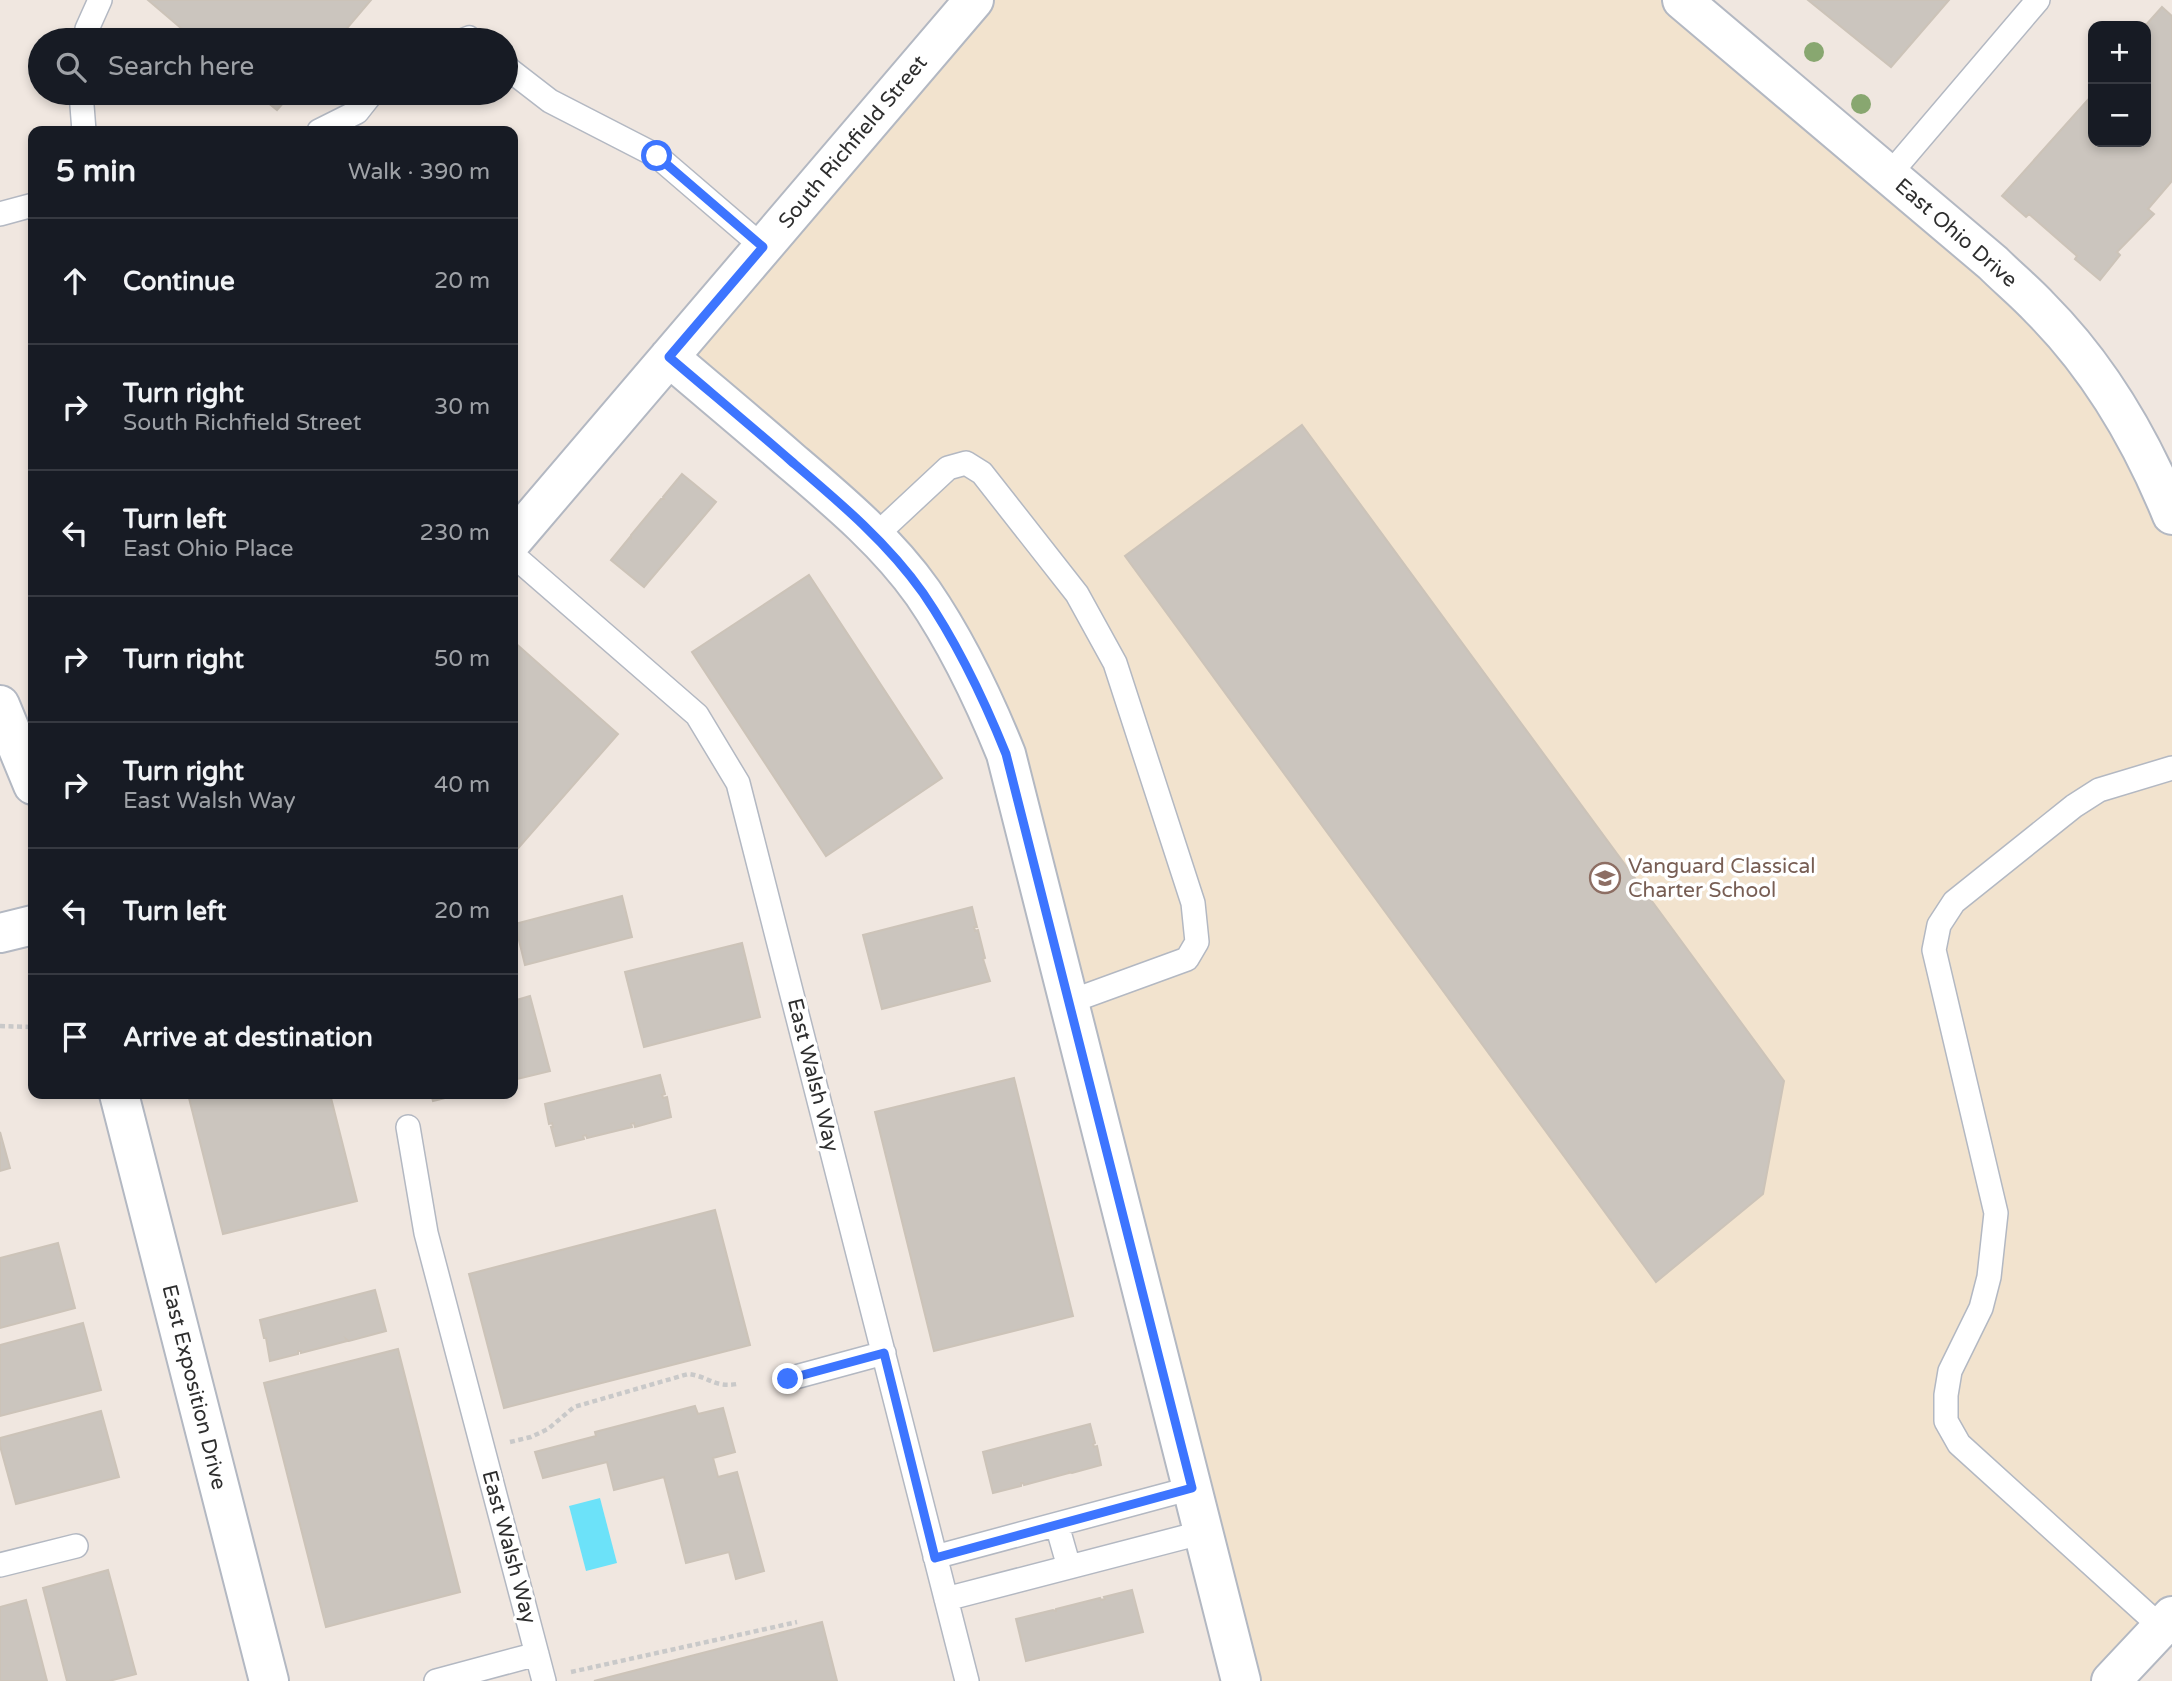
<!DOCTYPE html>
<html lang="en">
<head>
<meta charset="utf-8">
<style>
  :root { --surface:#171b24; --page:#242831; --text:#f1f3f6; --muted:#9ea1a6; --line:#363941 }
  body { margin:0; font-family:"Varela Round",sans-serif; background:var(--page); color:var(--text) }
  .controls { position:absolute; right:21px; top:21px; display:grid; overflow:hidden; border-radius:14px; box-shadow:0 4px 10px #0003 }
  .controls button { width:63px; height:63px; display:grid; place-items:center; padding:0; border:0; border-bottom:2px solid var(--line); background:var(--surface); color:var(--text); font:35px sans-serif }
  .stop { position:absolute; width:21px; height:21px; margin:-16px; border:5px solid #3d75ff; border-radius:50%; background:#fff }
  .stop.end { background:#3d75ff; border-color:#fff; box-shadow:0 2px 7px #0008 }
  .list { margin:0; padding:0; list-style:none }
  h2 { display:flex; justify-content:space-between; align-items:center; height:91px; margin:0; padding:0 28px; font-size:30px }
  h2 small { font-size:23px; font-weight:400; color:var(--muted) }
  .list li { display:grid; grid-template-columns:46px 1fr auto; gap:21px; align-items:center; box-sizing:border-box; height:126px; padding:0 28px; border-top:2px solid var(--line) }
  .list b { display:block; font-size:26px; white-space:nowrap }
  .list p { margin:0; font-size:23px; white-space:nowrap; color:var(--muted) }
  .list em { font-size:23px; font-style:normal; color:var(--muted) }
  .icon { flex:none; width:38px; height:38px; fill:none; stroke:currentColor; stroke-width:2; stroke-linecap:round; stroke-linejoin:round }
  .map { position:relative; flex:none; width:2172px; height:1681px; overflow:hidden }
  .search { position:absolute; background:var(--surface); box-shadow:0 4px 10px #0003; left:28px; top:28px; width:490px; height:77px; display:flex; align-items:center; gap:18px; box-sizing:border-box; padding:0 24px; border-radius:38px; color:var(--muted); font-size:26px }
  .panel { position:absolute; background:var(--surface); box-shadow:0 4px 10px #0003; left:28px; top:126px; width:490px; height:973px; border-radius:14px }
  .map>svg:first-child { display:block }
  .education { fill:#f2e3ce }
  .water { fill:#6ce2f9 }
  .building { fill:#cbc5be; stroke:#ccc3b8; stroke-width:2 }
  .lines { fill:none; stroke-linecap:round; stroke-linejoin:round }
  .lane-casing { stroke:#b3b8c2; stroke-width:26 }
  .street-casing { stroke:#b3b8c2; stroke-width:42 }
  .path { stroke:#c9c9c9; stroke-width:4.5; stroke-dasharray:5 3.5; stroke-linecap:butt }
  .lane { stroke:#fff; stroke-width:23 }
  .street { stroke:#fff; stroke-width:38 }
  .tree { fill:#88a770 }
  .route { stroke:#3d75ff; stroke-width:9 }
  .labels { text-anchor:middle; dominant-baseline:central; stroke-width:7; stroke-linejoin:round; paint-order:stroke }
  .street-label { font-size:21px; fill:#2e2e2e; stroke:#fff }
  .education-label { font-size:21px; fill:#785e54; stroke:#fff; text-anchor:start }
</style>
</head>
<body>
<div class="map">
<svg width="2172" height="1681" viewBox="0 0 2172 1681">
  <rect width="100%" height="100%" fill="#f0e7e0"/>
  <!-- education -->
  <path class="education" d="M974 0H1682L2041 309 2172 515V1616L2111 1681H1241L1006 754 955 643 669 357Z"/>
  <!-- water -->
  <path class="water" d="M600 1498 617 1563 586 1571 569 1506Z"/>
  <!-- building -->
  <path class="building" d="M148 0H371L337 40H195Z
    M1808 0H1949L1891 67Z
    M2162 7 2172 16V181L2148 209 2154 214 2117 252 2120 255 2100 280 2075 259 2077 256 2029 214 2026 217 2002 196 2093 94V142H2146L2145 26Z
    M256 93H292L277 110Z
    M1302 425 1784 1081 1763 1194 1656 1282 1125 556Z
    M682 474 716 502 644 587 611 560 630 537 631 538V535L661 499H664L663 497Z
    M809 575 942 778 826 856 692 652Z
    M513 641 618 734 513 854Z
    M622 896 632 937 525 965 515 924Z
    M972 907 977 927H974L975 931 978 930 985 958 983 959 990 981 882 1009 863 935Z
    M742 943 760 1017 644 1047 625 972Z
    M530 996 550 1071 513 1080V1001Z
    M660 1075 665 1094 662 1095 663 1098 667 1097 671 1117 635 1127 634 1123 631 1124 632 1127 587 1138 586 1135 583 1136 584 1139 556 1146 551 1127H553L552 1123 549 1124 545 1104Z
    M1014 1078 1073 1316 934 1351 875 1112Z
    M188 1094H330L357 1201 223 1234Z
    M431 1094H461L433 1101Z
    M0 1132 10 1168 0 1171Z
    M715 1210 750 1345 504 1408 469 1274Z
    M58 1243 75 1308 0 1328V1258Z
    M375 1290 386 1331 349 1341 346 1339 347 1341 301 1353V1351H298V1354L270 1361 266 1338H264L260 1320Z
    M83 1323 101 1390 0 1416V1345Z
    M398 1349 460 1592 326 1627 264 1383Z
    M695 1406 698 1414 723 1408 735 1452 713 1458 718 1477 737 1472 764 1571 736 1579 729 1552 686 1563 664 1477 614 1490 607 1462 543 1478 535 1452 596 1436 595 1432Z
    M101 1411 119 1477 16 1504 0 1446V1438Z
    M1090 1424 1095 1443 1093 1444 1094 1447 1097 1446 1101 1465 1072 1473 1069 1472V1473L1024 1485 1023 1483H1021V1486L993 1493 983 1452Z
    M108 1570 136 1674 109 1681H67L43 1588Z
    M1132 1590 1143 1632 1026 1661 1016 1619 1053 1610 1056 1611V1609L1100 1598 1101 1600 1105 1599 1104 1597Z
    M26 1600 47 1681H0V1607Z
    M822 1622 837 1681H594Z"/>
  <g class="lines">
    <!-- lane casing -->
    <g class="lane-casing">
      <path id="lane" d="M85 40 87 29 100 0
        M464 40 469 38 471 40
        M506 67 550 101 657 156 763 247
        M81 93 84 131
        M319 131 357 112 372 93
        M1889 175 2038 0
        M0 214 33 205
        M874 537 948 468 966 463 982 473 1077 594 1115 663 1193 903 1197 942 1187 959 1069 1002
        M513 555 697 715 738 783 967 1681
        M408 1127 426 1233 544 1681
        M788 1379 884 1353
        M1057 1525 1069 1567
        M935 1557 1192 1488
        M0 1565 76 1546
        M946 1599 1204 1532
        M2161 1627 1959 1444 1946 1421V1395L1950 1371 1981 1308 1989 1277 1996 1213 1934 950 1939 925 1954 902 2074 806 2099 790 2172 768
        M436 1681 537 1654"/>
    </g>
    <!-- street casing -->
    <g class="street-casing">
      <path id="street" d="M1682 0 1993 263C2008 278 2025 292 2040 308 2098 366 2141 439 2172 515
        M669 357C710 392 751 426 791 461 838 501 887 542 923 593 958 644 983 697 1006 754L1241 1681
        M513 540 974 0
        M0 705 33 785
        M0 933 33 925
        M119 1094 269 1681
        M2111 1681 2172 1616"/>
    </g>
    <!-- path -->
    <path class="path" d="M0 1026 33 1027
      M510 1442 531 1437 548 1429 574 1407 688 1374C708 1376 714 1388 737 1384
      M571 1672 797 1622"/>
    <!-- lane -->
    <use href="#lane" class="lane"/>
    <!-- street -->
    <use href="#street" class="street"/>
  </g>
  <!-- trees -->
  <g class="tree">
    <circle cx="1814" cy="52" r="10"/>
    <circle cx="1861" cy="104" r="10"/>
  </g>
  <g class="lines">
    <!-- route -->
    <path class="route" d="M657 156 763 247 669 357C710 392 751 426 791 461 838 501 887 542 923 593 958 644 983 697 1006 754L1192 1488 935 1558 884 1353 788 1379"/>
  </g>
  <!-- icons -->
  <defs>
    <g id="school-ring" transform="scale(1.575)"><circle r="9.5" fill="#fff" stroke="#8d6e63" stroke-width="1.5"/><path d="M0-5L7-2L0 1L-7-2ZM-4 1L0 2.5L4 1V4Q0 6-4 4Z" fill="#8d6e63"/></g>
  </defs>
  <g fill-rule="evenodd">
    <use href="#school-ring" x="1605" y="878"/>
  </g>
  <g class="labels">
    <!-- street labels -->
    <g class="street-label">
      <text transform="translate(853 142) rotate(-50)">South Richfield Street</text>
      <text transform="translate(1956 233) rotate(41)">East Ohio Drive</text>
      <text transform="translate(813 1075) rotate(76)">East Walsh Way</text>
      <text transform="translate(194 1387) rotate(76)">East Exposition Drive</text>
      <text transform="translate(509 1547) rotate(75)">East Walsh Way</text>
    </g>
    <!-- education labels -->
    <g class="education-label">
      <text x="1628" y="866">Vanguard Classical<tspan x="1628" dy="24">Charter School</tspan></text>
    </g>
  </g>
</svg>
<div class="controls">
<button>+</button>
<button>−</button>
</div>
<div class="stop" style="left:657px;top:156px"></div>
<div class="stop end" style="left:788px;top:1379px"></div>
<div class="search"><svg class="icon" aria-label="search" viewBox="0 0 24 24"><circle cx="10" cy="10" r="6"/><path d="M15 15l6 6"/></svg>Search here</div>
<section class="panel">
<h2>5 min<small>Walk · 390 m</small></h2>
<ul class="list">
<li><svg class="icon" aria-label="ahead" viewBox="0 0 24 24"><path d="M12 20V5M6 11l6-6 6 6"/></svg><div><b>Continue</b></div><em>20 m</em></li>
<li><svg class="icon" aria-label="right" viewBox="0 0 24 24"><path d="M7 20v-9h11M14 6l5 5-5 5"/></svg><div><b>Turn right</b><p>South Richfield Street</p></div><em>30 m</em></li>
<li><svg class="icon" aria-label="left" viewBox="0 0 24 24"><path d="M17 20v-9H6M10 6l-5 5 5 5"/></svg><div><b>Turn left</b><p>East Ohio Place</p></div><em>230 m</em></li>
<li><svg class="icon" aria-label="right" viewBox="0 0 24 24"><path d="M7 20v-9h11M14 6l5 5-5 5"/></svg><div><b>Turn right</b></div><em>50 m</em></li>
<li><svg class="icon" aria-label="right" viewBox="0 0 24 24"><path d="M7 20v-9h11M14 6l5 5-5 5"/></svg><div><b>Turn right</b><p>East Walsh Way</p></div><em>40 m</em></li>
<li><svg class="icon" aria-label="left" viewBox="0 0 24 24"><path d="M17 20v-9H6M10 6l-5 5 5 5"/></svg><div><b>Turn left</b></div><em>20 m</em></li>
<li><svg class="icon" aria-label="arrive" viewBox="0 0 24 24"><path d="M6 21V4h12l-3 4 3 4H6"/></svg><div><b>Arrive at destination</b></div></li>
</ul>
</section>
</div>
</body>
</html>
